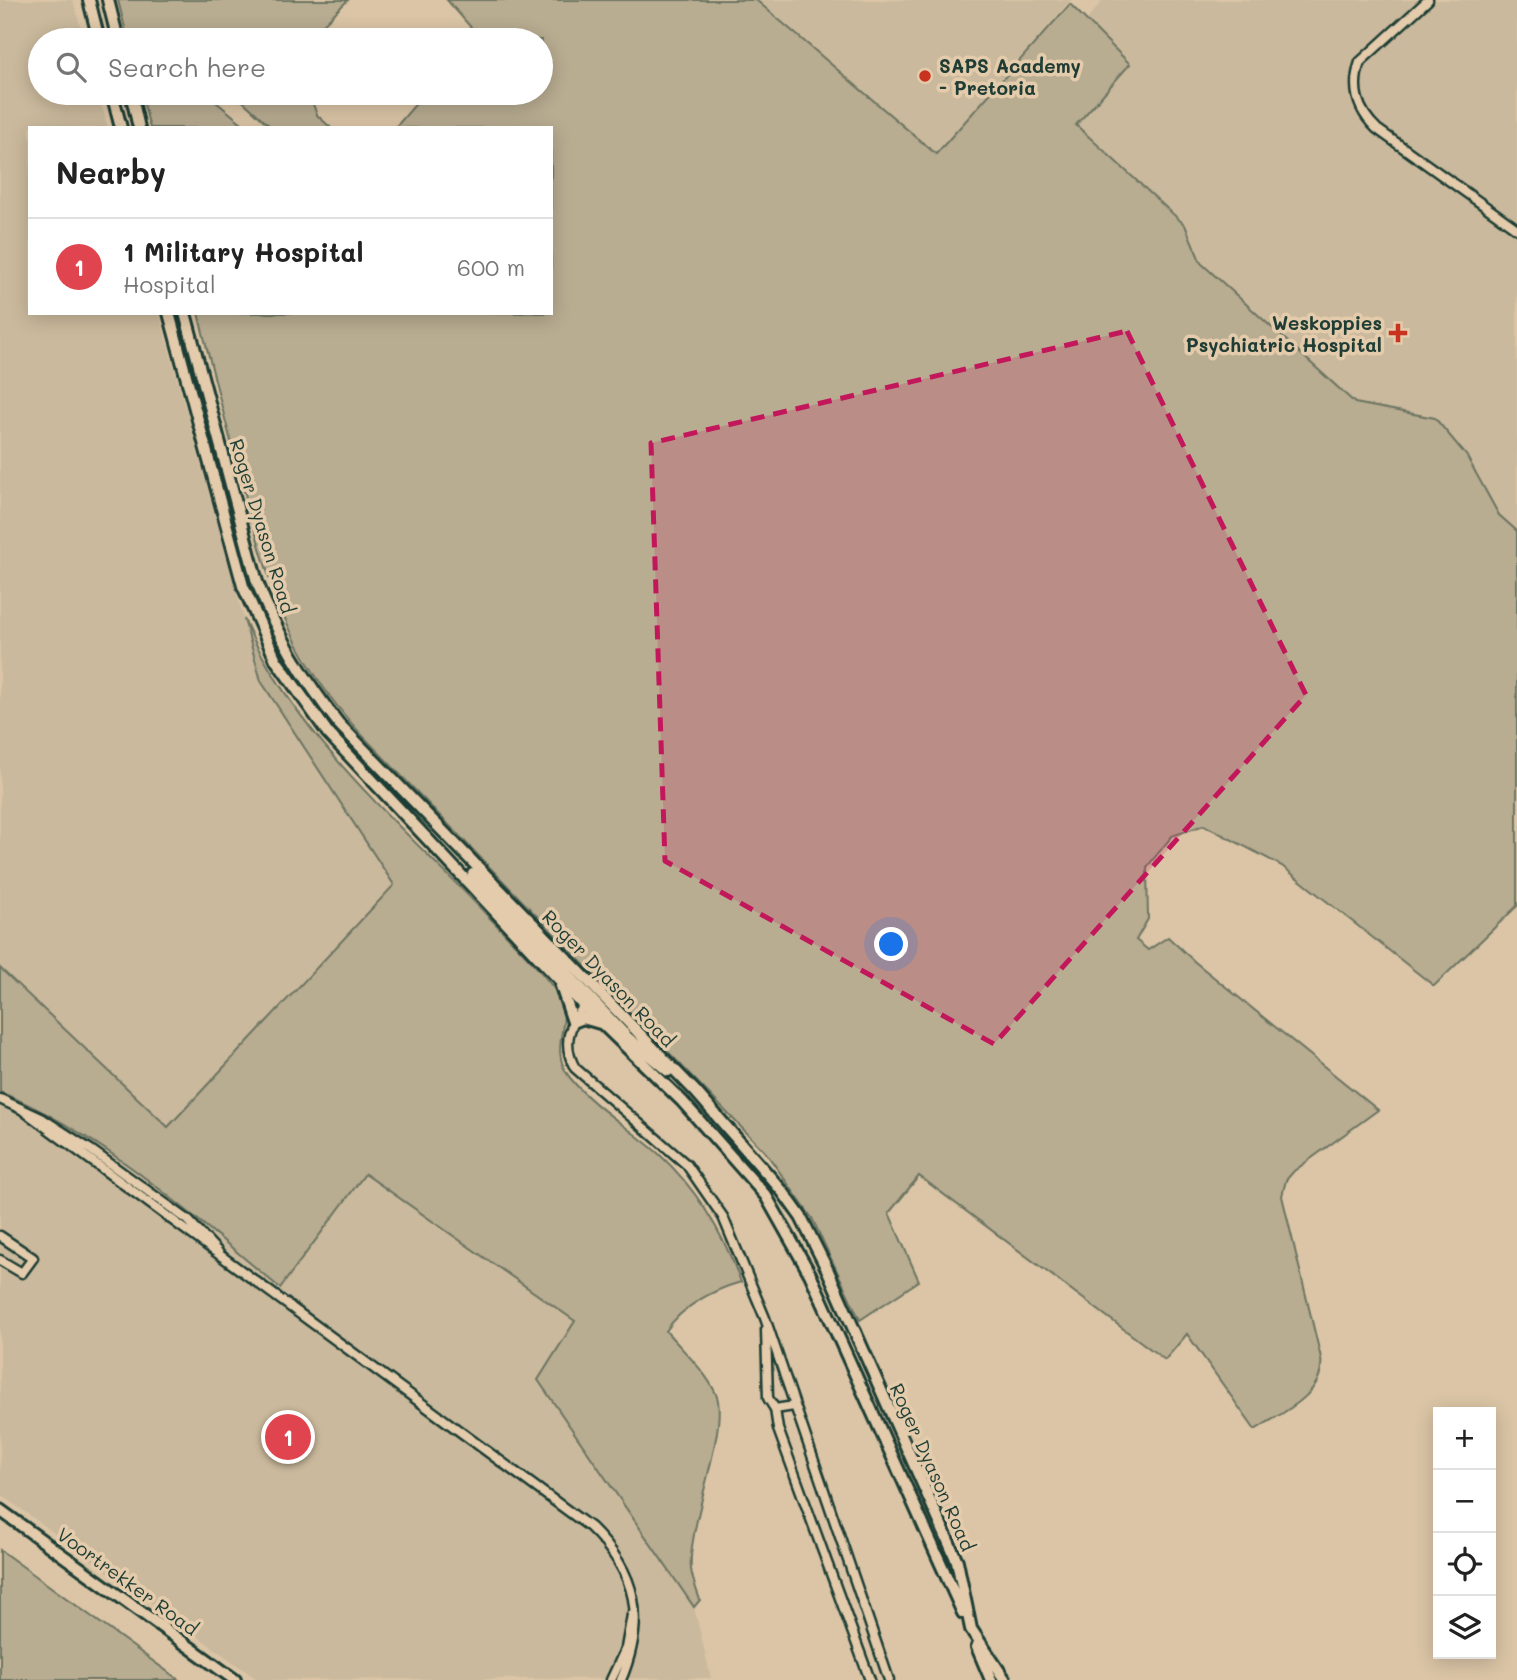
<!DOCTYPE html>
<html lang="en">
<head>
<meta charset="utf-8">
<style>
  :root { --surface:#fff; --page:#f6f6f6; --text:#222; --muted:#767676; --line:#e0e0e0; --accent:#ea580c }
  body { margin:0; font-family:Mali,sans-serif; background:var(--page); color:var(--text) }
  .controls { position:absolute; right:21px; bottom:21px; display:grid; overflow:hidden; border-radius:0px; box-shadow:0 4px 18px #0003 }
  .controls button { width:63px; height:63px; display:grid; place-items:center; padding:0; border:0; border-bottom:2px solid var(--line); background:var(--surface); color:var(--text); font:35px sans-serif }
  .you { position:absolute; left:892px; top:945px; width:24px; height:24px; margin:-18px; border:5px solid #fff; border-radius:50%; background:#1a73e8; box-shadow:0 0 0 10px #1a73e833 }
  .badge { display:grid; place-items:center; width:46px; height:46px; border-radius:50%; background:var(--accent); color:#fff; font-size:23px; font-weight:700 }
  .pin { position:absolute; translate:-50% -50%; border:4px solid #fff; box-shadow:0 2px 7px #0006 }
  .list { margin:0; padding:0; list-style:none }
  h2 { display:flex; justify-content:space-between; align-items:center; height:91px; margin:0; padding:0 28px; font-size:30px }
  h2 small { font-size:23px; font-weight:400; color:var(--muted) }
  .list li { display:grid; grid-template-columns:46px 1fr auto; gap:21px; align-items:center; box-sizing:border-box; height:98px; padding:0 28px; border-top:2px solid var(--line) }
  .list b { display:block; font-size:26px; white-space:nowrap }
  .list p { margin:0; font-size:23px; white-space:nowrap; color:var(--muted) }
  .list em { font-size:23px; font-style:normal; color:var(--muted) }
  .icon { flex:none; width:38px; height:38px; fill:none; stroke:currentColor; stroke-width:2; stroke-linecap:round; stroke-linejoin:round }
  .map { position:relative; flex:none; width:1517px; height:1680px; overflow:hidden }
  .search { position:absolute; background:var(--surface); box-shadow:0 4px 18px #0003; left:28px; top:28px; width:525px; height:77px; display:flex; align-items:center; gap:18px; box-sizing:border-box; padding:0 24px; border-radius:38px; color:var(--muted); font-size:26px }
  .panel { position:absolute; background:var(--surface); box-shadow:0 4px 18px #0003; left:28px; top:126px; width:525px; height:189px; border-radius:0px }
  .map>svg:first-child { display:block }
  .built { fill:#cab99c }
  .green { fill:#b8ac91; stroke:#6c7462; stroke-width:2 }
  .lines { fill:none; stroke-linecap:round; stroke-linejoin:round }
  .street-casing { stroke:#1f3d34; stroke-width:13 }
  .secondary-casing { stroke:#1f3d34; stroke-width:16 }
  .street { stroke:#e3cbab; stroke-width:8 }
  .secondary { stroke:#e3cbab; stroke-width:10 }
  .marked { fill:#c2185b; fill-opacity:0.2; stroke:#c2185b; stroke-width:5; stroke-dasharray:14 9; stroke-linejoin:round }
  .poi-dot { fill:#c8321e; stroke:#e3cbab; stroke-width:2.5 }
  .labels { text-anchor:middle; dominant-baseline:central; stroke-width:7; stroke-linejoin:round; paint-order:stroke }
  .poi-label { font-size:19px; font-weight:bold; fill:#1f3d34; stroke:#e3cbab; text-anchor:start }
  .street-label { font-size:19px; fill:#1f3d34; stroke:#e3cbab }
</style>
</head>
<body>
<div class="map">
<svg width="1517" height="1680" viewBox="0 0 1517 1680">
  <rect width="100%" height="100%" fill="#dbc5a6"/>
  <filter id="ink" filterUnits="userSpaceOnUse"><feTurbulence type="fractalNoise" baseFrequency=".0143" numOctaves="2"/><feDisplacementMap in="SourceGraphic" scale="14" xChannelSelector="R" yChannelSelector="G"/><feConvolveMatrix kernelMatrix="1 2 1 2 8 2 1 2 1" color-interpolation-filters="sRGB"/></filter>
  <g filter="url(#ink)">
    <!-- built -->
    <path class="built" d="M0 0H73L84 40H40V93H98L108 128H30V313H159L261 681 394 885 168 1127 0 968Z
      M758 0H1071L936 153Z
      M1103 0H1517V532L1499 515 1466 455 1435 418 1355 403 1201 263 1185 225 1076 124 1130 64 1087 20Z
      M0 1092 35 1107 90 1140 185 1210 365 1173 575 1322 538 1380 694 1607 711 1678 258 1680 0 1494Z"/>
    <!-- green -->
    <path class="green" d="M118 0H348L307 40H128Z
      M447 0H756L936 154 1070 4 1130 64 1076 125 1185 225 1201 263 1355 403 1435 418 1466 455 1499 515 1517 531V906L1434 986 1282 866 1204 825 1172 836 1147 867 1148 919 1136 940 1148 950 1168 937 1195 962 1378 1110 1294 1171 1286 1180 1282 1196 1321 1358C1326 1395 1281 1413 1255 1430L1187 1334 1165 1360 919 1176 889 1213 919 1281 860 1320 812 1218 766 1153 359 732C286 652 268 580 241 479 226 424 212 369 198 313H551V128H395L425 93H541V40H469L475 32Z
      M141 93H205L248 128H150Z
      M234 93H309L317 115 331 128H272Z
      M244 619C295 736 397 821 484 912 509 938 537 965 558 994 576 1019 545 1048 571 1079 595 1108 631 1129 659 1154 698 1190 723 1233 741 1282 713 1290 682 1306 666 1331 683 1351 706 1371 716 1394 730 1426 687 1527 691 1569 692 1579 697 1591 700 1600L694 1607 538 1380 575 1321 365 1174 280 1288C193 1216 105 1135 0 1092V968L168 1127 394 885 261 681Z
      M0 1550 179 1680H0Z"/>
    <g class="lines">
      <!-- street casing -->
      <g class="street-casing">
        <path id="street" d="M1428 0 1360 62C1351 89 1357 110 1377 129L1517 229
          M586 1003C570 1024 561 1043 575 1068L687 1165 723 1217 765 1318 889 1680
          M0 1099 43 1119 91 1150 188 1220 218 1252
          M24 1111 590 1527C638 1573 646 1620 621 1680
          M0 1236 33 1258 22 1273 0 1260
          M766 1330 768 1398 775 1409
          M794 1406 775 1409 778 1429 870 1680
          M611 1680 626 1648 632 1615"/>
      </g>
      <!-- secondary casing -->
      <g class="secondary-casing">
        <path id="secondary" d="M89 0 99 40
          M108 0 118 40
          M112 93 121 128
          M131 93 139 128
          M169 313 243 586 276 660 328 733 584 1006 682 1101 766 1196 810 1274 963 1613
          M185 313 257 582C277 635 304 680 339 724L696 1092 783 1192 801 1217 828 1271 957 1561 971 1629 1005 1680
          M473 874 627 1037 668 1071
          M561 986 573 1022 583 1018 600 1023
          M0 1510 235 1680
          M977 1647 991 1680"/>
      </g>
      <!-- street -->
      <use href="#street" class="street"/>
      <!-- secondary -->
      <use href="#secondary" class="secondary"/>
    </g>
  </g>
  <!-- marked area -->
  <path class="marked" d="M1127 331 1306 695 994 1044 665 861 651 443Z"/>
  <!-- markers -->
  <g class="poi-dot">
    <circle cx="925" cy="76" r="7"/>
    <path d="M1394.5 322.5h7v7h7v7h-7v7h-7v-7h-7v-7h7z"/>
  </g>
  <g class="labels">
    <!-- poi labels -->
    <g class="poi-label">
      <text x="939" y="65">SAPS Academy<tspan x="939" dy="22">- Pretoria</tspan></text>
      <text x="1382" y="322" text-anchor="end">Weskoppies<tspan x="1382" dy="22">Psychiatric Hospital</tspan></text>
    </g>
    <!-- street labels -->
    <g class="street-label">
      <text transform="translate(263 526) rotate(73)">Roger Dyason Road</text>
      <text transform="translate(609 978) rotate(46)">Roger Dyason Road</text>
      <text transform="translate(933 1467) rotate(66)">Roger Dyason Road</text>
      <text transform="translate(128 1581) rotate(36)">Voortrekker Road</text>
    </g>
  </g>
</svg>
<div class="controls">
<button>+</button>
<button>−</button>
<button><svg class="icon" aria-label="locate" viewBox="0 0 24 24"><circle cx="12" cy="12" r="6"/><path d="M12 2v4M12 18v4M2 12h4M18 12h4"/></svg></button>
<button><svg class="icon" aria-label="layers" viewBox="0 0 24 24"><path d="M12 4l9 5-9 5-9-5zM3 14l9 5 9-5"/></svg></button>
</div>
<div class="you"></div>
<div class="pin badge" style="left:288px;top:1437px;background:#e0444e">1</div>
<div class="search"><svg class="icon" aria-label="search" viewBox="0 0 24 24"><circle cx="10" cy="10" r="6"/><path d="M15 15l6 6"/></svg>Search here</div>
<section class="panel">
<h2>Nearby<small></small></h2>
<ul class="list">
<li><span class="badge" style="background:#e0444e">1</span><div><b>1 Military Hospital</b><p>Hospital</p></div><em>600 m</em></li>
</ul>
</section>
</div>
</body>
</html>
